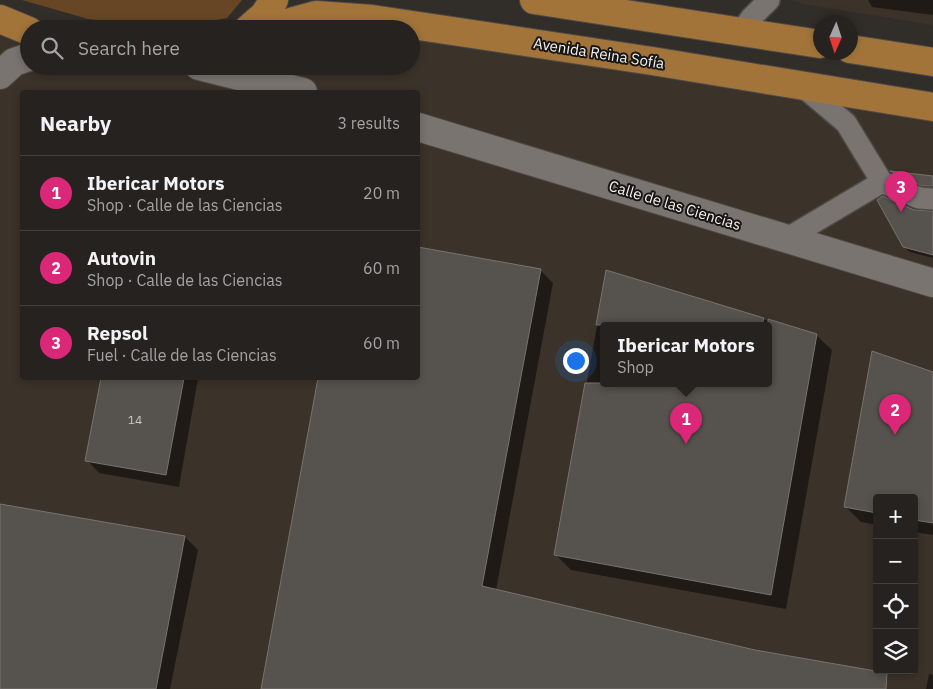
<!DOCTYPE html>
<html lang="en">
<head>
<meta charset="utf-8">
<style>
  :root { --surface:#25221f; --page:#312f2c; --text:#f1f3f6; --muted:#a3a4a4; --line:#423f3d; --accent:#db2777 }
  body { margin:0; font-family:"IBM Plex Sans",sans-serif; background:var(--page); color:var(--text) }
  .controls { position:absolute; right:15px; bottom:15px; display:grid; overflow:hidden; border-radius:5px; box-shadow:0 2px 8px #0003 }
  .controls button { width:45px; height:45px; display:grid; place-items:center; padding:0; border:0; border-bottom:1px solid var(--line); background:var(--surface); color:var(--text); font:25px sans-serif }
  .compass { position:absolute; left:813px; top:15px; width:45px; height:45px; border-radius:50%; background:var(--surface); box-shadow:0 2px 8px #0003; rotate:183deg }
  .you { position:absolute; left:575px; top:360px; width:18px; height:18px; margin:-12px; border:4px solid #fff; border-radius:50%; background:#1a73e8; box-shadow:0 0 0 8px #1a73e833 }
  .badge { display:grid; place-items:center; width:32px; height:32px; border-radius:50%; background:var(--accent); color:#fff; font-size:16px; font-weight:700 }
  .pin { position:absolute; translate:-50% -41px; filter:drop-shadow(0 1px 2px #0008) }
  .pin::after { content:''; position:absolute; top:26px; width:18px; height:15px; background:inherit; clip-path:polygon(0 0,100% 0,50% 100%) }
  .popup { position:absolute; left:600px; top:322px; width:172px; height:65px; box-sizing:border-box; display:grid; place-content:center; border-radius:5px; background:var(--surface); filter:drop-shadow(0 1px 4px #0005); font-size:16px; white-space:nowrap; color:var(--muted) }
  .popup b { font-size:19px; color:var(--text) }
  .popup::after { content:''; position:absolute; left:50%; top:100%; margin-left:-10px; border:10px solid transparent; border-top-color:var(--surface) }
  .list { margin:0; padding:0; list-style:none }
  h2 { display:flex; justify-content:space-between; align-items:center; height:65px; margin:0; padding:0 20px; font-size:21px }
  h2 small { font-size:16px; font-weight:400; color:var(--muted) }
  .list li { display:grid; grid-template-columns:32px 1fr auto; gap:15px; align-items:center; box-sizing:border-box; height:75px; padding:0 20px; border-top:1px solid var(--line) }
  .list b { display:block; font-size:19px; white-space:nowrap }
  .list p { margin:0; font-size:16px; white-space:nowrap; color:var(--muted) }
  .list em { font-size:16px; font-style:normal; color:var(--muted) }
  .icon { flex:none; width:28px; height:28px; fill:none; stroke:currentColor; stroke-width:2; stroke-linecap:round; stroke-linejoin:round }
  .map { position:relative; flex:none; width:933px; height:689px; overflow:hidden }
  .search { position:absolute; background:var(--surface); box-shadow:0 2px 8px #0003; left:20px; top:20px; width:400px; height:55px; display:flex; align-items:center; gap:12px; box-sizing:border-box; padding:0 18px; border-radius:28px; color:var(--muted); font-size:19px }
  .panel { position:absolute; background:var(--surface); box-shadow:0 2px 8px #0003; left:20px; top:90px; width:400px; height:290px; border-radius:5px }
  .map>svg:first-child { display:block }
  .built { fill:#3b3229; fill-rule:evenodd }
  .green { fill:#664624 }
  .shadow { fill:#0007; fill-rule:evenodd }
  .building { fill:#56524d; stroke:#78736e }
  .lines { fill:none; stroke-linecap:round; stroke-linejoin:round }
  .service-casing { stroke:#4d4a47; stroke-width:24 }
  .minor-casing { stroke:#4d4a47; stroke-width:30 }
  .tertiary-casing { stroke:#4d4a47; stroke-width:30 }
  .primary-casing { stroke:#4d4a47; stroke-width:30 }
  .service { stroke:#79746f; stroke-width:21 }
  .minor { stroke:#79746f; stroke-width:28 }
  .tertiary { stroke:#79746f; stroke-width:28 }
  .primary { stroke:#a2743a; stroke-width:28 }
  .labels { text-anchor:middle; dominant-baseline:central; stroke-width:4; stroke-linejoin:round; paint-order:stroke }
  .number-label { font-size:12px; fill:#ccc8c6 }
  .street-label { font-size:15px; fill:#f3f0ee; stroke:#181614 }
</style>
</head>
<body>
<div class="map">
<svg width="933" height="689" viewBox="0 0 933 689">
  <rect width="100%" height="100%" fill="#312d29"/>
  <!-- built -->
  <path class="built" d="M791 0H933V25L803 4Z
    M0 27 29 37V66H411V29L933 112V689H0ZM22 92H418V378H22ZM604 325H768V383H604ZM877 498H914V670H877Z"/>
  <!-- green -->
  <path class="green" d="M22 0H242L227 18 189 25 134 24 88 19Z"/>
  <!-- shadow -->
  <path class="shadow" d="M868 0H933V15L872 7Z
    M893 172 933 177V191L897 176Z
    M918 212H933V258L910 252 904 247Z
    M418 248 540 270 553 283 496 590 878 689H262L319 378H418Z
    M607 272 816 335 832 350 786 609 571 570 555 554ZM604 325H768V383H604Z
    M933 373V535L914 532V498H877V525L861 522 846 507Z
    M102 378H198L179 487 99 473 87 460Z
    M0 506 185 537 198 550 170 689H0Z
    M929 674 933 675V689H926Z"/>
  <!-- building -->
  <path class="building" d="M890 171 933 176V186H922Z
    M883 196 914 210 933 211V255L903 247 877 200Z
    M418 247 541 269 482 586 755 650 887 673 886 689H261L318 378H418Z
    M606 270 764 318 762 325H596Z
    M768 319 817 334 771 595 554 555 585 383H768Z
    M872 351 933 372V523L914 520V498H877V513L844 507Z
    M101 378H184L166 475 85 461Z
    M0 504 185 536 156 689H0Z"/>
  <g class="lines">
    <!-- service casing -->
    <g class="service-casing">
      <path id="service" d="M741 32 751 18 769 0
        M801 85 846 123 882 182 919 198 933 199
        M786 239 882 182"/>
    </g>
    <!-- minor casing -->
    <g class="minor-casing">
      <path id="minor" d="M199 66 303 92
        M418 127 933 283"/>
    </g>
    <!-- tertiary casing -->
    <g class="tertiary-casing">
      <path id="tertiary" d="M0 75 14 62 29 57"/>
    </g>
    <!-- primary casing -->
    <g class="primary-casing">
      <path id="primary" d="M534 0 820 44
        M0 19 29 31
        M248 29 264 15 274 0
        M265 29 316 15 372 19 652 61 933 107
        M850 49 933 62"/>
    </g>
    <!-- service -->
    <use href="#service" class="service"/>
    <!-- minor -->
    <use href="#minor" class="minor"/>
    <!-- tertiary -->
    <use href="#tertiary" class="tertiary"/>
    <!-- primary -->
    <use href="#primary" class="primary"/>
  </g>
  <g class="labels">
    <!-- number labels -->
    <g class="number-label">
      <text x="135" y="419">14</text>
    </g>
    <!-- street labels -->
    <g class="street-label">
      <text transform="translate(599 53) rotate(9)">Avenida Reina Sofía</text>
      <text transform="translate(675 205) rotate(17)">Calle de las Ciencias</text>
    </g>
  </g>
</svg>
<div class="controls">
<button>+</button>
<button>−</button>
<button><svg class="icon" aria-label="locate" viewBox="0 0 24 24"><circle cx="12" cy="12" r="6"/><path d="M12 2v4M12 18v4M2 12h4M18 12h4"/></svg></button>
<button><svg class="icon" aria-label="layers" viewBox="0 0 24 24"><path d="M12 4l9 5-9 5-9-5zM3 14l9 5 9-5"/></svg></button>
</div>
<svg class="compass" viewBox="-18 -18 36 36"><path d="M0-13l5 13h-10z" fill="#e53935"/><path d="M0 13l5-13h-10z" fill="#a3a4a4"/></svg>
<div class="you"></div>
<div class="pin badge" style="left:686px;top:444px">1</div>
<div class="popup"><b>Ibericar Motors</b>Shop</div>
<div class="pin badge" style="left:895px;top:435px">2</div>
<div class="pin badge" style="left:901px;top:212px">3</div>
<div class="search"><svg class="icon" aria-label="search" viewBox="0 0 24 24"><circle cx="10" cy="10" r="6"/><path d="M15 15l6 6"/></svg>Search here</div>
<section class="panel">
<h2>Nearby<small>3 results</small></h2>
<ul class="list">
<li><span class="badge">1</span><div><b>Ibericar Motors</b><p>Shop · Calle de las Ciencias</p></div><em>20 m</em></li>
<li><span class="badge">2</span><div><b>Autovin</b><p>Shop · Calle de las Ciencias</p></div><em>60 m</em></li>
<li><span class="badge">3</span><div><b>Repsol</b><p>Fuel · Calle de las Ciencias</p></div><em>60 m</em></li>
</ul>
</section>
</div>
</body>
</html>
